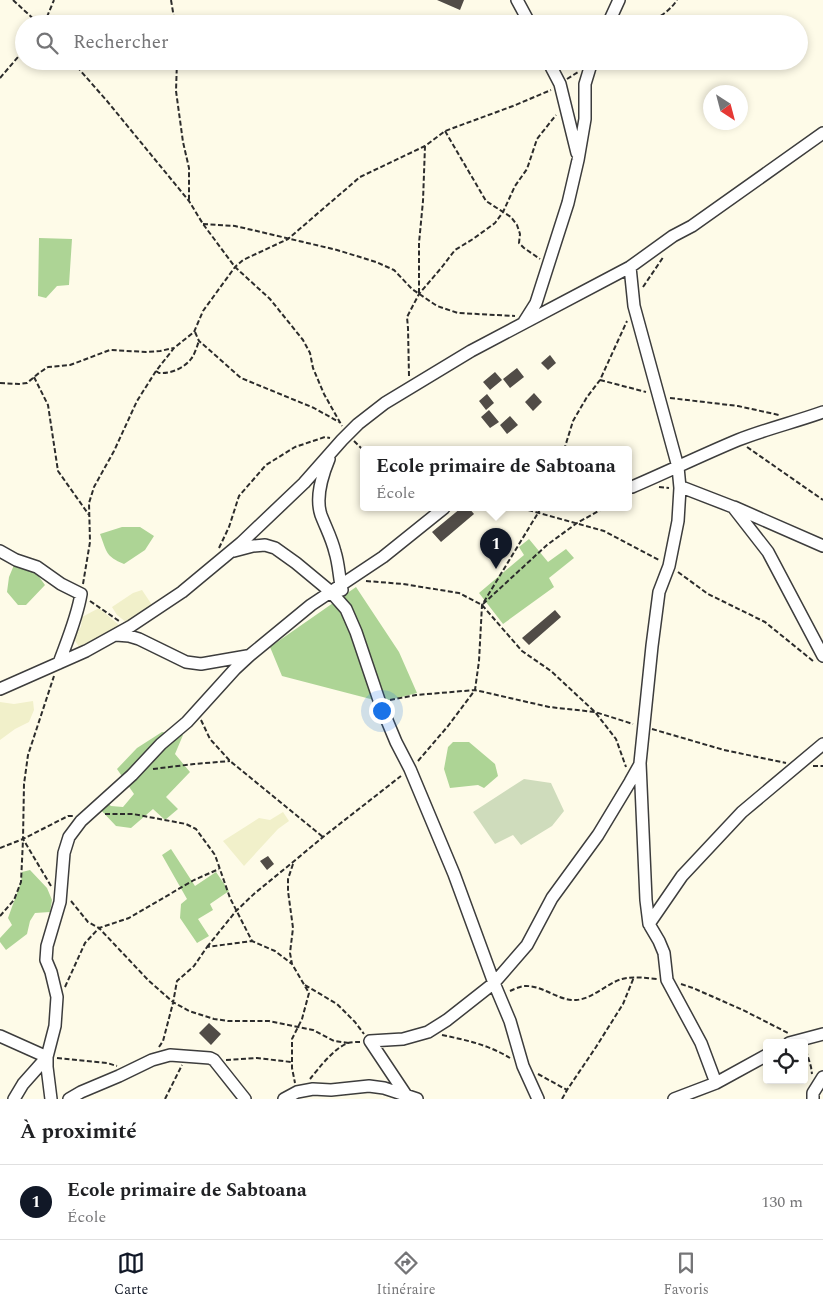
<!DOCTYPE html>
<html lang="fr">
<head>
<meta charset="utf-8">
<style>
  :root { --surface:#fff; --page:#f2f2f2; --text:#202124; --muted:#757577; --line:#e0e0e0; --accent:#111827 }
  body { margin:0; font-family:Spectral,serif; background:var(--page); color:var(--text) }
  .controls { position:absolute; right:15px; bottom:15px; display:grid; overflow:hidden; border-radius:5px; box-shadow:0 2px 8px #0003 }
  .controls button { width:45px; height:45px; display:grid; place-items:center; padding:0; border:0; border-bottom:1px solid var(--line); background:var(--surface); color:var(--text); font:25px sans-serif }
  .compass { position:absolute; left:703px; top:85px; width:45px; height:45px; border-radius:50%; background:var(--surface); box-shadow:0 2px 8px #0003; rotate:144deg }
  .you { position:absolute; left:381px; top:710px; width:18px; height:18px; margin:-12px; border:4px solid #fff; border-radius:50%; background:#1a73e8; box-shadow:0 0 0 8px #1a73e833 }
  .badge { display:grid; place-items:center; width:32px; height:32px; border-radius:50%; background:var(--accent); color:#fff; font-size:16px; font-weight:700 }
  .pin { position:absolute; translate:-50% -41px; filter:drop-shadow(0 1px 2px #0008) }
  .pin::after { content:''; position:absolute; top:26px; width:18px; height:15px; background:inherit; clip-path:polygon(0 0,100% 0,50% 100%) }
  .popup { position:absolute; left:360px; top:446px; width:272px; height:65px; box-sizing:border-box; display:grid; place-content:center; border-radius:5px; background:var(--surface); filter:drop-shadow(0 1px 4px #0005); font-size:16px; white-space:nowrap; color:var(--muted) }
  .popup b { font-size:19px; color:var(--text) }
  .popup::after { content:''; position:absolute; left:50%; top:100%; margin-left:-10px; border:10px solid transparent; border-top-color:var(--surface) }
  .list { margin:0; padding:0; list-style:none }
  h2 { display:flex; justify-content:space-between; align-items:center; height:65px; margin:0; padding:0 20px; font-size:21px }
  h2 small { font-size:16px; font-weight:400; color:var(--muted) }
  .list li { display:grid; grid-template-columns:32px 1fr auto; gap:15px; align-items:center; box-sizing:border-box; height:75px; padding:0 20px; border-top:1px solid var(--line) }
  .list b { display:block; font-size:19px; white-space:nowrap }
  .list p { margin:0; font-size:16px; white-space:nowrap; color:var(--muted) }
  .list em { font-size:16px; font-style:normal; color:var(--muted) }
  .icon { flex:none; width:28px; height:28px; fill:none; stroke:currentColor; stroke-width:2; stroke-linecap:round; stroke-linejoin:round }
  .map { position:relative; flex:none; width:823px; height:1099px; overflow:hidden }
  .search { position:absolute; background:var(--surface); box-shadow:0 2px 8px #0003; left:15px; right:15px; top:15px; height:55px; display:flex; align-items:center; gap:12px; box-sizing:border-box; padding:0 18px; border-radius:28px; color:var(--muted); font-size:19px }
  .sheet { height:140px; background:var(--surface) }
  nav { display:flex; justify-content:space-around; align-items:center; box-sizing:border-box; height:70px; border-top:1px solid var(--line); background:var(--surface); font-size:14px; color:var(--muted) }
  nav a { display:grid; justify-items:center; gap:2px }
  nav .on { color:var(--accent) }
  .map>svg:first-child { display:block }
  .farmland { fill:#f1f0ca }
  .forest { fill:#add495 }
  .cemetery { fill:#cfdcbc }
  .building { fill:#514c47 }
  .lines { fill:none; stroke-linecap:round; stroke-linejoin:round }
  .minor-casing { stroke:#3d3d3d; stroke-width:14 }
  .path { stroke:#2c2c2c; stroke-width:2; stroke-dasharray:5 2.5; stroke-linecap:butt }
  .minor { stroke:#fff; stroke-width:11 }
</style>
</head>
<body>
<div class="map">
<svg width="823" height="1099" viewBox="0 0 823 1099">
  <rect width="100%" height="100%" fill="#fefbe8"/>
  <!-- farmland -->
  <path class="farmland" d="M142 590 152 605 126 622 117 615 112 607 133 593Z
    M99 608 120 626 87 644 79 647 72 636 81 627 82 617Z
    M33 701 34 710 29 722 15 729 0 740V702L14 704Z
    M283 812 289 821 278 829 244 866 223 841 259 818 270 820Z"/>
  <!-- forest -->
  <path class="forest" d="M39 238 72 239 69 285 57 286 46 298 38 296Z
    M122 527H140L154 536 145 550 124 564C105 556 107 552 100 534Z
    M529 539 548 562 566 549 574 558 549 578 554 587 503 624 479 593 524 555 519 547Z
    M14 565H18L34 570 45 585 26 605H18L7 592 9 577Z
    M356 587 399 652 417 693 382 702 282 676 270 647Z
    M162 732 183 735 175 754 190 772 166 797 178 809 165 820 153 809 131 828 116 826 98 807 105 801 111 806 123 807 134 794 117 769 137 748Z
    M453 742H469L495 764 498 776 484 788 478 785 450 788 444 769 448 747Z
    M171 849 195 886 216 872 229 891 210 904 213 910 198 919 209 936 197 943 180 918 181 904 187 899 162 855Z
    M30 870 47 888 52 900 50 912 35 913 30 921 27 934 6 950 0 942V938L12 925 8 918 21 882 22 872Z"/>
  <!-- cemetery -->
  <path class="cemetery" d="M524 779 551 783 564 811 552 826 521 845 513 835 495 844 473 812Z"/>
  <!-- building -->
  <path class="building" d="M437 0H464L460 10Z
    M550 355 556 363 548 370 541 363Z
    M517 368 524 377 510 388 503 379Z
    M495 372 502 380 490 390 483 382Z
    M534 393 542 402 533 411 525 402Z
    M487 394 494 403 486 410 479 401Z
    M489 410 499 422 490 428 481 417Z
    M510 416 518 425 507 434 500 425Z
    M461 508H469L474 514 441 542 432 532Z
    M555 610 561 617 529 645 522 638Z
    M268 856 274 864 267 870 260 861Z
    M209 1023 221 1034 211 1045 199 1033Z"/>
  <g class="lines">
    <!-- minor casing -->
    <g class="minor-casing">
      <path id="minor" d="M517 0 530 24
        M608 24 619 0
        M548 61 560 84 577 153
        M630 267 634 306 678 467 680 488 678 521 669 566 659 592 652 646 640 763 646 900 649 924 659 941 664 953 667 980 701 1043 716 1083
        M524 322 536 303 568 203 578 160 585 119V84L592 61
        M329 459C322 476 315 497 321 515 326 528 332 539 335 552 339 564 339 578 342 590
        M628 487H632C667 472 702 455 738 440 766 429 795 422 823 412
        M680 488H684L733 507 768 552 823 656
        M734 507 823 546
        M0 551 16 560 37 567 61 584 81 594C77 618 67 641 59 663
        M234 551 253 546 265 545 275 548 296 563 331 592 346 609 356 632 381 706 396 742 410 769 454 874 494 983 510 1021 523 1066 538 1099
        M116 635 129 636 139 639 186 662 201 664 247 656
        M0 689 86 651 131 626 182 592 241 543 304 483 342 440 358 424 385 403 471 351 630 267 673 236 692 226 823 133
        M649 924 682 876 742 812 823 744
        M0 1036 47 1057 23 1084 14 1099
        M789 1043 823 1034
        M406 1095 370 1041 403 1039 428 1032 447 1020 494 983 527 945 552 898 598 835 630 782 639 766
        M51 1099 47 1067V1057L55 1026 57 997 51 972 46 960 47 946 60 902 64 853 69 837 81 821 132 775 161 744 187 722 235 669 249 656 311 605 383 557 444 508
        M69 1099 81 1092 119 1076 152 1060 170 1055 210 1058 214 1060 245 1099
        M284 1099 297 1092 313 1089 331 1090 369 1086 384 1088 417 1099
        M674 1099 716 1083 767 1055
        M813 1099V1093L823 1077"/>
    </g>
    <!-- path -->
    <path class="path" d="M13 0 39 24
      M171 0 175 24
      M44 24 54 0
      M648 24C659 17 670 11 677 0
      M72 61 107 101 189 201 203 224 235 267 270 299 303 340 310 353 313 368 324 394 342 426
      M177 61 176 91 183 142 189 168V200
      M0 78 24 50
      M567 79 578 72
      M445 131 486 201 511 217 517 225 520 234 519 243 524 248 540 259
      M203 224 235 226 261 232 337 250 376 262 394 270 412 289 437 306 458 313 515 316
      M643 287 664 256
      M419 293V243L423 201 425 146
      M195 332 199 341 206 347 241 378 314 408 339 422
      M156 371 159 373C171 374 184 368 191 359 195 354 197 346 199 341
      M409 376 408 328 407 317 419 294 442 267 455 250 473 239 495 223 503 212 515 186 527 169 537 139 556 115
      M34 377 48 405 58 471 89 515
      M600 380 646 392
      M0 383 19 384 27 383 39 373 48 367 70 365 110 350 146 352 160 351 174 348
      M670 398 738 406 779 415
      M354 441 364 451
      M747 447 823 500
      M564 450 573 421 587 397 600 380 627 321
      M659 487 669 488
      M521 508 604 531 659 560
      M219 548 229 527 239 496 266 465 295 447 325 437 330 438
      M678 572 708 594 765 622 813 661
      M366 581 403 584 459 593 482 605 522 651 551 671 595 712 616 739 626 767
      M83 584 90 542 89 503 94 487 114 451 137 401 156 371 174 348 194 332 203 311 235 267 243 260 288 239 360 177 425 146 445 131 513 106 551 90
      M90 601 119 621
      M483 604 547 545 577 523 604 508
      M390 700 416 695 475 690 549 707 595 712 633 724
      M201 720 210 739 230 761 323 837
      M652 729 724 750 786 763
      M418 761 448 726 475 690 479 661 482 605 541 508
      M813 766H823
      M153 769 194 764 230 761
      M105 814H133L186 824 196 829 215 855 230 898 252 941 275 951 292 964
      M0 848 23 839 68 816H73
      M293 864 288 879V891L293 928 290 953 292 964 309 993 302 1019 292 1039V1068L295 1083
      M51 886 23 839 24 784 28 755 54 676
      M71 901 88 922 99 928 149 981 173 1002 189 1011 214 1019 228 1021H269L313 1030 334 1041 349 1043
      M0 916 14 900 21 882 23 840
      M207 947 236 911 255 893 293 862 323 837 401 776
      M681 984 693 988 743 1010 788 1033
      M305 985 337 1004 355 1022 364 1034
      M65 987 85 943 99 928 129 918 194 880 219 869
      M510 991C514 989 519 987 524 986 543 985 558 1001 576 1000 593 999 607 983 622 979 634 976 645 978 657 979
      M442 1035C466 1040 489 1045 510 1058
      M159 1047 163 1041 173 1003 177 981 194 966 207 947 252 941
      M806 1050 811 1067 812 1074
      M57 1058 107 1063 117 1066
      M226 1060 257 1058 291 1062
      M538 1074 567 1090
      M310 1079C319 1068 334 1048 348 1043 352 1042 357 1042 360 1042
      M165 1099 182 1065
      M562 1099 567 1090 596 1047 623 1004 634 977"/>
    <!-- minor -->
    <use href="#minor" class="minor"/>
  </g>
</svg>
<div class="controls">
<button><svg class="icon" aria-label="locate" viewBox="0 0 24 24"><circle cx="12" cy="12" r="6"/><path d="M12 2v4M12 18v4M2 12h4M18 12h4"/></svg></button>
</div>
<svg class="compass" viewBox="-18 -18 36 36"><path d="M0-13l5 13h-10z" fill="#e53935"/><path d="M0 13l5-13h-10z" fill="#757577"/></svg>
<div class="you"></div>
<div class="pin badge" style="left:496px;top:569px">1</div>
<div class="popup"><b>Ecole primaire de Sabtoana</b>École</div>
<div class="search"><svg class="icon" aria-label="search" viewBox="0 0 24 24"><circle cx="10" cy="10" r="6"/><path d="M15 15l6 6"/></svg>Rechercher</div>
</div>
<section class="sheet">
<h2>À proximité<small></small></h2>
<ul class="list">
<li><span class="badge">1</span><div><b>Ecole primaire de Sabtoana</b><p>École</p></div><em>130 m</em></li>
</ul>
</section>
<nav>
<a class="on"><svg class="icon" aria-label="map" viewBox="0 0 24 24"><path d="M3 6l6-2 6 2 6-2v14l-6 2-6-2-6 2zM9 4v14M15 6v14"/></svg>Carte</a>
<a><svg class="icon" aria-label="directions" viewBox="0 0 24 24"><path d="M12 3l9 9-9 9-9-9zM9 14v-3h6M13 9l2 2-2 2"/></svg>Itinéraire</a>
<a><svg class="icon" aria-label="saved" viewBox="0 0 24 24"><path d="M7 4h10v16l-5-4-5 4z"/></svg>Favoris</a>
</nav>
</body>
</html>
